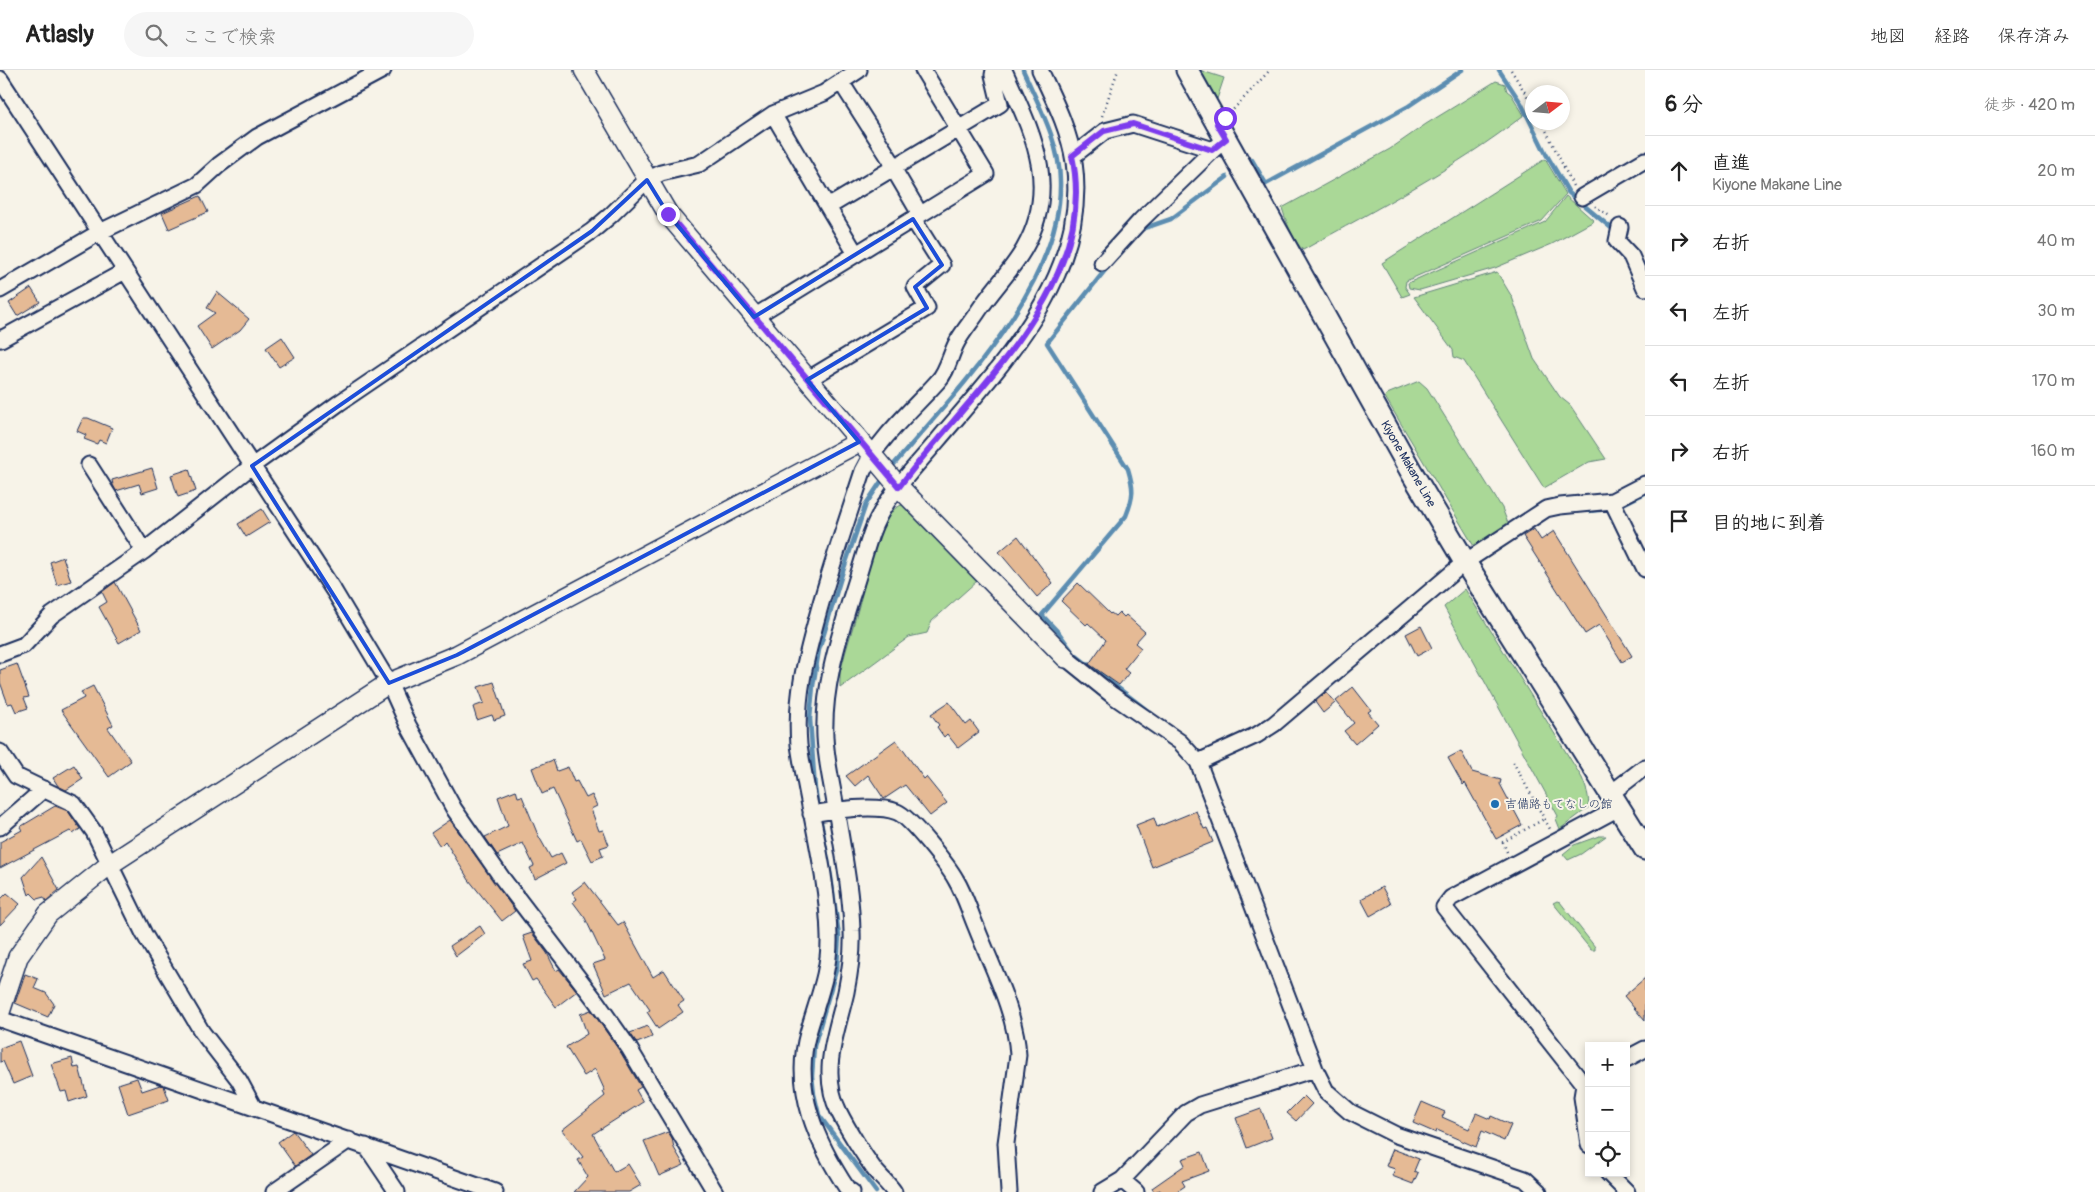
<!DOCTYPE html>
<html lang="ja">
<head>
<meta charset="utf-8">
<style>
  :root { --surface:#fff; --page:#f6f6f6; --text:#222; --muted:#767676; --line:#e0e0e0 }
  body { margin:0; font-family:Pangolin,"Klee One",sans-serif; background:var(--page); color:var(--text) }
  .controls { position:absolute; right:15px; bottom:15px; display:grid; overflow:hidden; border-radius:0px; box-shadow:0 2px 8px #0003 }
  .controls button { width:45px; height:45px; display:grid; place-items:center; padding:0; border:0; border-bottom:1px solid var(--line); background:var(--surface); color:var(--text); font:25px sans-serif }
  .compass { position:absolute; left:1525px; top:15px; width:45px; height:45px; border-radius:50%; background:var(--surface); box-shadow:0 2px 8px #0003; rotate:74deg }
  .stop { position:absolute; width:15px; height:15px; margin:-11px; border:4px solid #7c3aed; border-radius:50%; background:#fff }
  .stop.end { background:#7c3aed; border-color:#fff; box-shadow:0 1px 5px #0008 }
  .list { margin:0; padding:0; list-style:none }
  h2 { display:flex; justify-content:space-between; align-items:center; height:65px; margin:0; padding:0 20px; font-size:21px }
  h2 small { font-size:16px; font-weight:400; color:var(--muted) }
  .list li { display:grid; grid-template-columns:32px 1fr auto; gap:15px; align-items:center; box-sizing:border-box; height:70px; padding:0 20px; border-top:1px solid var(--line) }
  .list b { display:block; font-size:19px; white-space:nowrap }
  .list p { margin:0; font-size:16px; white-space:nowrap; color:var(--muted) }
  .list em { font-size:16px; font-style:normal; color:var(--muted) }
  .icon { flex:none; width:28px; height:28px; fill:none; stroke:currentColor; stroke-width:2; stroke-linecap:round; stroke-linejoin:round }
  .map { position:relative; flex:none; width:1645px; height:1122px; overflow:hidden }
  header { display:flex; align-items:center; gap:30px; box-sizing:border-box; height:70px; padding:0 25px; background:var(--surface); border-bottom:1px solid var(--line) }
  header strong { font-size:24px }
  nav { display:flex; gap:28px; margin-inline-start:auto; font-size:18px }
  .search { width:350px; height:45px; background:var(--page); display:flex; align-items:center; gap:12px; box-sizing:border-box; padding:0 18px; border-radius:28px; color:var(--muted); font-size:19px }
  main { display:flex }
  aside { flex:1; background:var(--surface) }
  .map>svg:first-child { display:block }
  .green { fill:#aad897; stroke:#62847a }
  .lines { fill:none; stroke-linecap:round; stroke-linejoin:round }
  .stream { stroke:#5c8db1; stroke-width:4.5 }
  .building { fill:#e5ba95; stroke:#1b2f5e }
  .minor-casing { stroke:#1b2f5e; stroke-width:19 }
  .tertiary-casing { stroke:#1b2f5e; stroke-width:22 }
  .secondary-casing { stroke:#1b2f5e; stroke-width:25 }
  .path { stroke:#1b2f5e; stroke-width:2.5; stroke-dasharray:1 4; stroke-linecap:butt }
  .minor { stroke:#f7f3e8; stroke-width:15 }
  .tertiary { stroke:#f7f3e8; stroke-width:19 }
  .secondary { stroke:#f7f3e8; stroke-width:21 }
  .route { stroke:#7c3aed; stroke-width:6 }
  .marked { fill:none; stroke:#1d4ed8; stroke-width:4; stroke-linejoin:round }
  .poi-dot { fill:#1f6fb2; stroke:#f7f3e8; stroke-width:2 }
  .labels { text-anchor:middle; dominant-baseline:central; stroke-width:4; stroke-linejoin:round; paint-order:stroke }
  .street-label { font-size:12px; fill:#1b2f5e; stroke:#f7f3e8 }
  .poi-label { font-size:12px; fill:#1b2f5e; stroke:#f7f3e8; text-anchor:start }
</style>
</head>
<body>
<header>
<strong>Atlasly</strong>
<div class="search"><svg class="icon" aria-label="search" viewBox="0 0 24 24"><circle cx="10" cy="10" r="6"/><path d="M15 15l6 6"/></svg>ここで検索</div>
<nav><a>地図</a><a>経路</a><a>保存済み</a></nav>
</header>
<main>
<div class="map">
<svg width="1645" height="1122" viewBox="0 0 1645 1122">
  <rect width="100%" height="100%" fill="#f7f3e8"/>
  <filter id="ink" filterUnits="userSpaceOnUse"><feTurbulence type="fractalNoise" baseFrequency=".02" numOctaves="2"/><feDisplacementMap in="SourceGraphic" scale="10" xChannelSelector="R" yChannelSelector="G"/><feConvolveMatrix kernelMatrix="1 2 1 2 8 2 1 2 1" color-interpolation-filters="sRGB"/></filter>
  <g filter="url(#ink)">
    <!-- green -->
    <path class="green" d="M1199 0 1224 8 1217 29Z
      M1496 11 1505 14 1507 21 1511 24 1524 45C1456 98 1378 138 1303 180 1293 171 1286 151 1282 138L1390 79 1426 54Z
      M1545 89 1566 124 1542 151 1406 211 1405 217 1410 224 1402 227 1382 193Z
      M1566 126 1594 151 1552 174 1495 198 1420 220 1409 218 1408 213 1545 152Z
      M1497 202 1512 227 1534 289 1560 327 1570 335 1606 389 1589 392 1544 418 1464 291 1454 287 1453 280 1414 227Z
      M1419 311 1427 318 1502 438 1509 456 1475 478 1385 327 1387 324Z
      M905 434 977 511 932 551 927 563 909 567 840 618V603C847 575 856 548 863 521 869 497 876 440 905 434Z
      M1465 519 1582 708C1586 718 1590 727 1588 738L1560 759 1556 749 1558 746 1444 537Z
      M1599 766H1606L1581 784 1568 790 1563 784 1574 775Z
      M1557 831 1560 832 1595 877V880H1591L1553 833Z"/>
    <g class="lines">
      <!-- stream -->
      <path class="stream" d="M1499 0 1521 33 1546 84 1569 123 1616 162
        M1252 90 1266 114 1407 37 1462 0
        M1142 159 1171 149 1227 107
        M1110 194 1047 273 1128 399C1134 419 1134 426 1126 446L1042 545 1059 563 1074 584 1152 644
        M890 399C954 324 1063 215 1060 111 1060 73 1038 34 1023 0
        M1617 437 1645 423
        M1589 441 1610 439
        M876 1122 819 1045 814 1024 812 1006 814 976 837 897 839 866 831 807 815 719 810 649 813 616 819 580 842 504 866 434 884 407"/>
    </g>
    <!-- building -->
    <path class="building" d="M200 126 208 142 169 159 162 143Z
      M31 218 40 232 17 246 9 233Z
      M217 222 249 249 240 260 212 279 197 256 215 243 207 238Z
      M282 267 295 287 279 297 266 278Z
      M83 348H88L112 358 106 373 99 370 97 374 84 369 86 365 77 361Z
      M152 398 158 418 142 423 139 414 116 421 113 415 112 410Z
      M189 399 196 421 178 427 171 405Z
      M262 439 270 452 246 467 238 454Z
      M1534 459 1541 470 1554 461 1632 586 1622 592 1599 555 1585 564 1523 466Z
      M1018 466 1053 513 1037 527 999 482Z
      M63 487 71 511 57 515 50 492Z
      M115 512 141 560 119 573 99 537 107 532 102 522Z
      M1078 513 1110 544 1111 543 1115 546 1119 542 1124 547 1126 545 1145 562 1135 573 1141 578 1124 599 1129 603 1119 615 1089 594 1106 570 1088 553 1086 555 1061 531Z
      M1421 556 1432 578 1417 586 1406 564Z
      M17 594 29 627 24 628 28 638 16 642 12 633 8 634 0 612V600Z
      M494 612 505 646 494 650 492 645 477 650 473 637 484 633 478 617Z
      M93 616 113 655 108 658 131 691 109 707 61 640 84 628 81 622Z
      M1353 617 1371 640 1368 642 1378 654 1355 674 1344 661 1354 653 1336 631Z
      M1326 622 1335 633 1323 643 1315 632Z
      M949 632 966 655 971 651 979 662 958 678 947 664 944 667 937 657 939 655 931 644Z
      M896 670 924 709 926 707 947 733 930 746 905 715 884 729 868 705 855 716 846 706Z
      M1461 681 1472 702 1501 710 1500 714 1522 755 1496 769 1465 713 1463 715 1448 688Z
      M553 690 557 701 568 697 574 712 577 711 586 728 592 725 597 736 591 739 599 761 603 760 609 775 600 778 603 786 592 791 581 769 577 771 553 719 542 724 532 698Z
      M74 695 83 709 66 720 58 716 53 708Z
      M516 720 518 727 522 726 538 765 551 788 561 783 566 793 535 809 530 798 534 796 523 773 497 785 485 767 508 756 498 727Z
      M55 736 68 741 80 759 73 764 70 761 0 798V772L22 760 20 757Z
      M1196 741 1204 759 1207 758 1213 772 1152 797 1136 755 1154 748 1157 757Z
      M450 750 515 841 502 851 469 810 445 771 440 776 431 763Z
      M41 787 59 820 46 831 44 827 37 829 31 823 29 825 23 807Z
      M585 812 618 855 623 852 653 907 664 900 684 931 678 935 683 942 658 959 647 942 650 940 631 912 606 924 593 894 605 890 585 848 573 832 577 829 572 822Z
      M1382 817 1391 834 1370 846 1361 829Z
      M7 823 20 834 0 855V830Z
      M480 856 485 864 456 886 450 876Z
      M532 863 547 883 556 901 559 899 577 921 556 937 536 909 532 911 523 894 532 891 523 866Z
      M25 904 38 909 34 918 46 923 54 934 48 947 15 933Z
      M1645 908V951L1624 926Z
      M591 940 621 983 641 1017 636 1020 643 1032 593 1064 614 1102 628 1094 641 1115 629 1122H574L588 1107 578 1090 583 1087 562 1060 605 1026 603 1022 605 1021 595 999 584 1006 566 977 587 964 580 944Z
      M648 956 652 967 637 973 630 963Z
      M19 971 32 1006 13 1014 3 991 0 992V978Z
      M72 988 74 998 79 997 87 1026 69 1032 66 1021 61 1022 51 994Z
      M137 1008 142 1021 160 1015 164 1016 169 1030 128 1044 118 1014Z
      M1304 1026 1312 1034 1296 1051 1287 1043Z
      M1422 1032 1445 1042 1442 1047 1469 1059 1476 1043 1490 1049 1491 1046 1511 1055 1504 1071 1482 1061 1476 1077 1437 1060 1436 1063 1413 1053Z
      M1261 1039 1272 1068 1247 1078 1236 1048Z
      M293 1061 311 1085 295 1096 278 1072Z
      M668 1062 672 1068 674 1078 684 1095 659 1106 644 1071Z
      M1393 1079 1419 1089 1414 1101 1418 1103 1413 1114 1392 1106 1395 1099 1386 1096Z
      M1202 1082 1209 1101 1182 1111 1185 1116 1176 1122H1162L1160 1120 1154 1122 1152 1118 1185 1095 1182 1089Z"/>
    <g class="lines">
      <!-- minor casing -->
      <g class="minor-casing">
        <path id="minor" d="M0 9 334 521 389 613 408 655 454 739 502 808 596 931 629 978 715 1122
          M846 20 895 97
          M773 44 828 137 1000 34 993 5 994 0
          M1073 86 1105 61 1133 54 1213 80 1226 69
          M893 98 920 144
          M1582 127 1645 90
          M828 137 856 184
          M1620 157 1617 171 1631 186 1645 218
          M1102 193 1141 150 1213 80
          M0 220 100 162 197 115 219 95 257 67 383 0
          M754 247 986 104 923 0
          M0 268 1 269 125 201
          M807 310 927 238 915 217 942 195 913 149
          M89 395 144 481
          M1612 431 1645 414
          M0 584 24 575 52 545 144 481 252 396 339 333 592 161 611 145 647 110 661 103 699 94 773 44 824 23 859 0
          M1066 588 1112 625 1180 672 1198 692 1315 999 1326 1021 1350 1042 1396 1065 1525 1109 1539 1122
          M0 682 16 706 74 734 94 762 144 864 202 962 239 1010 254 1038
          M1198 692 1257 665 1274 654 1465 492 1546 439 1560 436 1612 431 1645 499
          M1610 724 1645 697
          M811 744C832 740 877 734 897 742 910 747 949 797 956 810 965 825 970 843 977 859 992 897 1016 943 1018 985L1006 1073 1009 1122
          M0 757 44 719
          M0 949 495 1122
          M1626 989 1645 979
          M1589 1011 1584 1015 1582 1027 1589 1075
          M1584 1015 1444 837 1451 828 1619 738
          M366 1076 397 1122
          M1608 1103 1627 1122
          M1122 1110 1136 1122
          M274 1122 349 1070
          M852 1122 848 1120C817 1073 792 1020 808 963 817 931 830 901 829 867 828 805 808 737 799 675 795 626 806 587 819 540 832 493 848 447 863 401 878 369 914 338 938 311 947 302 950 286 956 274 962 262 972 251 979 240 993 219 1012 200 1024 179 1061 114 1031 61 1004 0
          M894 1122C888 1113 880 1107 874 1099 863 1084 847 1058 839 1042 819 1002 837 962 846 922 850 902 853 882 852 861 851 817 841 771 834 727 830 707 826 687 825 667 823 619 837 574 851 528 858 507 864 485 871 464 884 427 914 399 938 370 1004 292 1090 203 1074 92 1069 59 1054 30 1040 0
          M1102 1122 1122 1110 1186 1043 1200 1035 1315 999"/>
      </g>
      <!-- tertiary casing -->
      <g class="tertiary-casing">
        <path id="tertiary" d="M584 0 668 144 899 417 1066 588
          M0 942 18 887 48 844 109 795 389 613 457 585 859 372"/>
      </g>
      <!-- secondary casing -->
      <g class="secondary-casing">
        <path id="secondary" d="M1187 0 1412 403 1465 492 1645 779"/>
      </g>
      <!-- path -->
      <path class="path" d="M1511 0 1532 34
        M1230 43 1270 0
        M1102 46 1118 0
        M1542 52 1573 116
        M1595 136 1611 147
        M1513 692 1550 759
        M1507 782 1503 772 1544 749"/>
      <!-- minor -->
      <use href="#minor" class="minor"/>
      <!-- tertiary -->
      <use href="#tertiary" class="tertiary"/>
      <!-- secondary -->
      <use href="#secondary" class="secondary"/>
    </g>
  </g>
  <g class="lines" filter="url(#ink)">
    <!-- route -->
    <path class="route" d="M668 144 899 417C968 324 1101 216 1072 86L1104 61 1133 54 1212 80 1226 69 1217 54 1225 48"/>
  </g>
  <!-- marked area -->
  <path class="marked" d="M647 110 668 144 754 247 913 149 942 195 915 217 927 238 807 310 859 372 457 585 389 613 252 396 592 161Z"/>
  <!-- markers -->
  <circle class="poi-dot" cx="1495" cy="734" r="5"/>
  <g class="labels">
    <!-- street labels -->
    <g class="street-label">
      <text transform="translate(1408 394) rotate(60)">Kiyone Makane Line</text>
    </g>
    <!-- poi labels -->
    <g class="poi-label">
      <text x="1505" y="734">吉備路もてなしの館</text>
    </g>
  </g>
</svg>
<div class="controls">
<button>+</button>
<button>−</button>
<button><svg class="icon" aria-label="locate" viewBox="0 0 24 24"><circle cx="12" cy="12" r="6"/><path d="M12 2v4M12 18v4M2 12h4M18 12h4"/></svg></button>
</div>
<svg class="compass" viewBox="-18 -18 36 36"><path d="M0-13l5 13h-10z" fill="#e53935"/><path d="M0 13l5-13h-10z" fill="#767676"/></svg>
<div class="stop" style="left:1225px;top:48px"></div>
<div class="stop end" style="left:668px;top:144px"></div>
</div>
<aside>
<h2>6 分<small>徒歩 · 420 m</small></h2>
<ul class="list">
<li><svg class="icon" aria-label="ahead" viewBox="0 0 24 24"><path d="M12 20V5M6 11l6-6 6 6"/></svg><div><b>直進</b><p>Kiyone Makane Line</p></div><em>20 m</em></li>
<li><svg class="icon" aria-label="right" viewBox="0 0 24 24"><path d="M7 20v-9h11M14 6l5 5-5 5"/></svg><div><b>右折</b></div><em>40 m</em></li>
<li><svg class="icon" aria-label="left" viewBox="0 0 24 24"><path d="M17 20v-9H6M10 6l-5 5 5 5"/></svg><div><b>左折</b></div><em>30 m</em></li>
<li><svg class="icon" aria-label="left" viewBox="0 0 24 24"><path d="M17 20v-9H6M10 6l-5 5 5 5"/></svg><div><b>左折</b></div><em>170 m</em></li>
<li><svg class="icon" aria-label="right" viewBox="0 0 24 24"><path d="M7 20v-9h11M14 6l5 5-5 5"/></svg><div><b>右折</b></div><em>160 m</em></li>
<li><svg class="icon" aria-label="arrive" viewBox="0 0 24 24"><path d="M6 21V4h12l-3 4 3 4H6"/></svg><div><b>目的地に到着</b></div></li>
</ul>
</aside>
</main>
</body>
</html>
